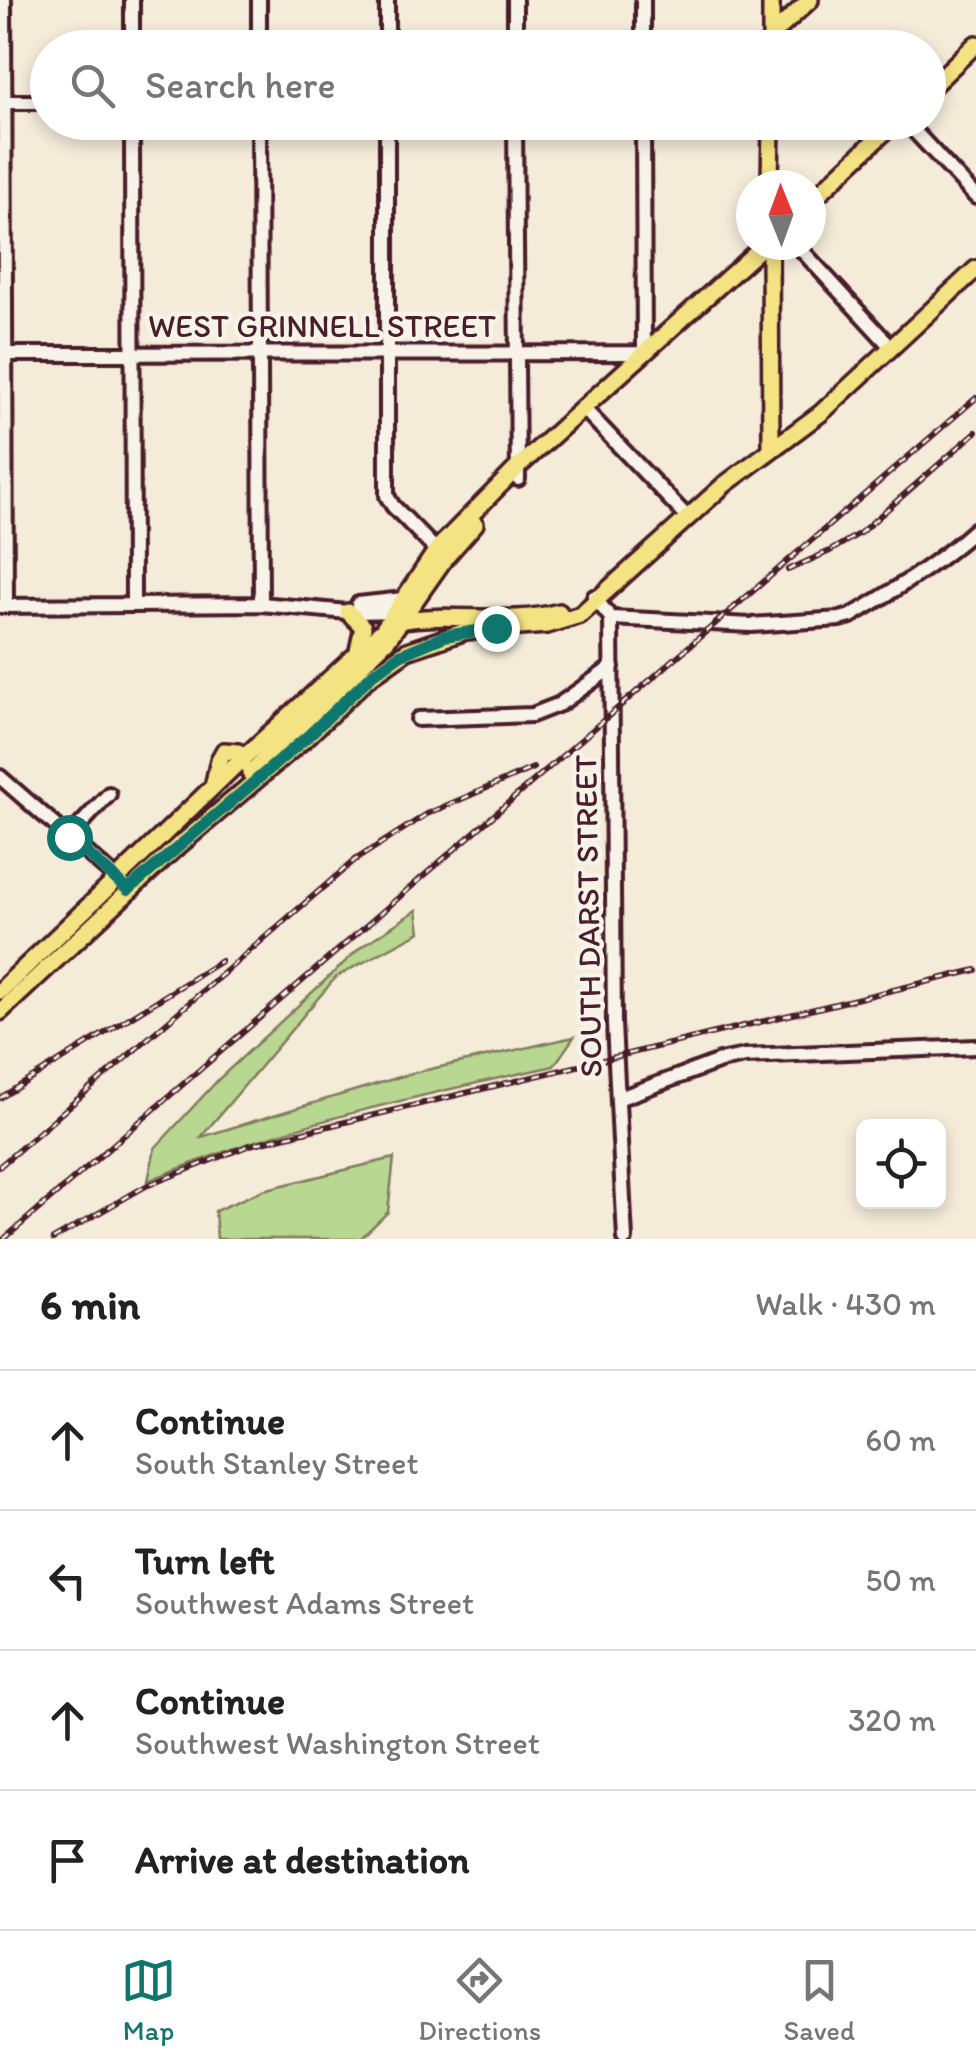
<!DOCTYPE html>
<html lang="en">
<head>
<meta charset="utf-8">
<style>
  :root { --surface:#fff; --page:#f2f2f2; --text:#222; --muted:#767676; --line:#e0e0e0; --accent:#0f766e }
  body { margin:0; font-family:Itim,sans-serif; background:var(--page); color:var(--text) }
  .controls { position:absolute; right:30px; bottom:30px; display:grid; overflow:hidden; border-radius:15px; box-shadow:0 5px 15px #0003 }
  .controls button { width:90px; height:90px; display:grid; place-items:center; padding:0; border:0; border-bottom:2px solid var(--line); background:var(--surface); color:var(--text); font:50px sans-serif }
  .compass { position:absolute; left:736px; top:170px; width:90px; height:90px; border-radius:50%; background:var(--surface); box-shadow:0 5px 15px #0003; rotate:359deg }
  .stop { position:absolute; width:30px; height:30px; margin:-22px; border:8px solid #0f766e; border-radius:50%; background:#fff }
  .stop.end { background:#0f766e; border-color:#fff; box-shadow:0 2px 10px #0008 }
  .list { margin:0; padding:0; list-style:none }
  h2 { display:flex; justify-content:space-between; align-items:center; height:130px; margin:0; padding:0 40px; font-size:42px }
  h2 small { font-size:32px; font-weight:400; color:var(--muted) }
  .list li { display:grid; grid-template-columns:65px 1fr auto; gap:30px; align-items:center; box-sizing:border-box; height:140px; padding:0 40px; border-top:2px solid var(--line) }
  .list b { display:block; font-size:38px; white-space:nowrap }
  .list p { margin:0; font-size:32px; white-space:nowrap; color:var(--muted) }
  .list em { font-size:32px; font-style:normal; color:var(--muted) }
  .icon { flex:none; width:55px; height:55px; fill:none; stroke:currentColor; stroke-width:2; stroke-linecap:round; stroke-linejoin:round }
  .map { position:relative; flex:none; width:976px; height:1239px; overflow:hidden }
  .search { position:absolute; background:var(--surface); box-shadow:0 5px 15px #0003; left:30px; right:30px; top:30px; height:110px; display:flex; align-items:center; gap:25px; box-sizing:border-box; padding:0 35px; border-radius:55px; color:var(--muted); font-size:38px }
  .sheet { height:690px; background:var(--surface) }
  nav { display:flex; justify-content:space-around; align-items:center; box-sizing:border-box; height:140px; border-top:2px solid var(--line); background:var(--surface); font-size:28px; color:var(--muted) }
  nav a { display:grid; justify-items:center; gap:5px }
  nav .on { color:var(--accent) }
  .map>svg:first-child { display:block }
  .green { fill:#b8d790; stroke:#817b5e; stroke-width:2.5 }
  .lines { fill:none; stroke-linecap:round; stroke-linejoin:round }
  .minor-casing { stroke:#4a1f2b; stroke-width:20 }
  .major-casing { stroke:#4a1f2b; stroke-width:22 }
  .minor { stroke:#f7f3e8; stroke-width:12 }
  .major { stroke:#f4e382; stroke-width:15 }
  .rail-casing { stroke:#4a1f2b; stroke-width:6 }
  .rail { stroke:#f7f3e8; stroke-width:2.5; stroke-dasharray:8; stroke-linecap:butt }
  .route { stroke:#0f766e; stroke-width:12 }
  .labels { text-anchor:middle; dominant-baseline:central; stroke-width:9; stroke-linejoin:round; paint-order:stroke }
  .street-label { font-size:32px; fill:#4a1f2b; stroke:#f7f3e8 }
</style>
</head>
<body>
<div class="map">
<svg width="976" height="1239" viewBox="0 0 976 1239">
  <rect width="100%" height="100%" fill="#f4ebd9"/>
  <filter id="ink" filterUnits="userSpaceOnUse"><feTurbulence type="fractalNoise" baseFrequency=".01" numOctaves="2"/><feDisplacementMap in="SourceGraphic" scale="20" xChannelSelector="R" yChannelSelector="G"/><feConvolveMatrix kernelMatrix="1 2 1 2 8 2 1 2 1" color-interpolation-filters="sRGB"/></filter>
  <g filter="url(#ink)">
    <!-- green -->
    <path class="green" d="M417 910 420 932 336 977 201 1137 413 1073 574 1037 554 1066C416 1096 278 1126 148 1181L155 1148 219 1079 361 947Z
      M394 1158 388 1212 360 1239H217L215 1211 263 1190Z"/>
    <g class="lines">
      <!-- minor casing -->
      <g class="minor-casing">
        <path id="minor" d="M4 0 6 605
          M132 0V48
          M259 0V48
          M515 0V48
          M643 0V48
          M387 48V0
          M0 102H48
          M132 122 133 604
          M259 122 261 604
          M387 122V496L393 506 436 550
          M515 122 518 479
          M906 122 976 197
          M797 245 891 347
          M0 354 644 353 643 122
          M584 409 687 517
          M594 597 611 618 614 1024 625 1239
          M358 604 404 599
          M0 606 261 604 348 612 402 611
          M611 618 751 625 840 619 851 616C895 590 938 563 976 529
          M418 719 532 715 560 704 612 667
          M0 777 123 884
          M69 837 109 794
          M620 1098 720 1061 745 1056 976 1047"/>
      </g>
      <!-- major casing -->
      <g class="major-casing">
        <path id="major" d="M771 36 810 0
          M771 48V0
          M928 90 976 44
          M770 185 771 122
          M811 201 895 122
          M770 245 771 450
          M348 612 363 627 358 650
          M398 621C451 611 507 626 559 612
          M250 773 388 639 445 558 475 524
          M213 787 219 760 224 751 238 752 242 763
          M175 849 308 736 366 680 407 651 466 631 547 625 580 615 724 485 821 413 976 269
          M0 991 243 758 383 630 438 548 518 467 764 245
          M0 1012 181 843"/>
      </g>
      <!-- minor -->
      <use href="#minor" class="minor"/>
      <!-- major -->
      <use href="#major" class="major"/>
      <!-- rail casing -->
      <g class="rail-casing">
        <path id="rail" d="M788 570 830 551 860 533 976 432
          M0 1098 221 961
          M0 1166 355 860 427 814 533 768
          M4 1239 976 398
          M53 1239 146 1186 250 1145 976 970"/>
      </g>
      <!-- rail -->
      <use href="#rail" class="rail"/>
    </g>
  </g>
  <g class="lines" filter="url(#ink)">
    <!-- route -->
    <path class="route" d="M69 837 128 890 308 736 373 674 400 655 445 636 496 628"/>
  </g>
  <g class="labels">
    <!-- street labels -->
    <g class="street-label">
      <text x="322" y="326">WEST GRINNELL STREET</text>
      <text transform="translate(588 916) rotate(-91)">SOUTH DARST STREET</text>
    </g>
  </g>
</svg>
<div class="controls">
<button><svg class="icon" aria-label="locate" viewBox="0 0 24 24"><circle cx="12" cy="12" r="6"/><path d="M12 2v4M12 18v4M2 12h4M18 12h4"/></svg></button>
</div>
<svg class="compass" viewBox="-18 -18 36 36"><path d="M0-13l5 13h-10z" fill="#e53935"/><path d="M0 13l5-13h-10z" fill="#767676"/></svg>
<div class="stop" style="left:69px;top:837px"></div>
<div class="stop end" style="left:496px;top:628px"></div>
<div class="search"><svg class="icon" aria-label="search" viewBox="0 0 24 24"><circle cx="10" cy="10" r="6"/><path d="M15 15l6 6"/></svg>Search here</div>
</div>
<section class="sheet">
<h2>6 min<small>Walk · 430 m</small></h2>
<ul class="list">
<li><svg class="icon" aria-label="ahead" viewBox="0 0 24 24"><path d="M12 20V5M6 11l6-6 6 6"/></svg><div><b>Continue</b><p>South Stanley Street</p></div><em>60 m</em></li>
<li><svg class="icon" aria-label="left" viewBox="0 0 24 24"><path d="M17 20v-9H6M10 6l-5 5 5 5"/></svg><div><b>Turn left</b><p>Southwest Adams Street</p></div><em>50 m</em></li>
<li><svg class="icon" aria-label="ahead" viewBox="0 0 24 24"><path d="M12 20V5M6 11l6-6 6 6"/></svg><div><b>Continue</b><p>Southwest Washington Street</p></div><em>320 m</em></li>
<li><svg class="icon" aria-label="arrive" viewBox="0 0 24 24"><path d="M6 21V4h12l-3 4 3 4H6"/></svg><div><b>Arrive at destination</b></div></li>
</ul>
</section>
<nav>
<a class="on"><svg class="icon" aria-label="map" viewBox="0 0 24 24"><path d="M3 6l6-2 6 2 6-2v14l-6 2-6-2-6 2zM9 4v14M15 6v14"/></svg>Map</a>
<a><svg class="icon" aria-label="directions" viewBox="0 0 24 24"><path d="M12 3l9 9-9 9-9-9zM9 14v-3h6M13 9l2 2-2 2"/></svg>Directions</a>
<a><svg class="icon" aria-label="saved" viewBox="0 0 24 24"><path d="M7 4h10v16l-5-4-5 4z"/></svg>Saved</a>
</nav>
</body>
</html>
